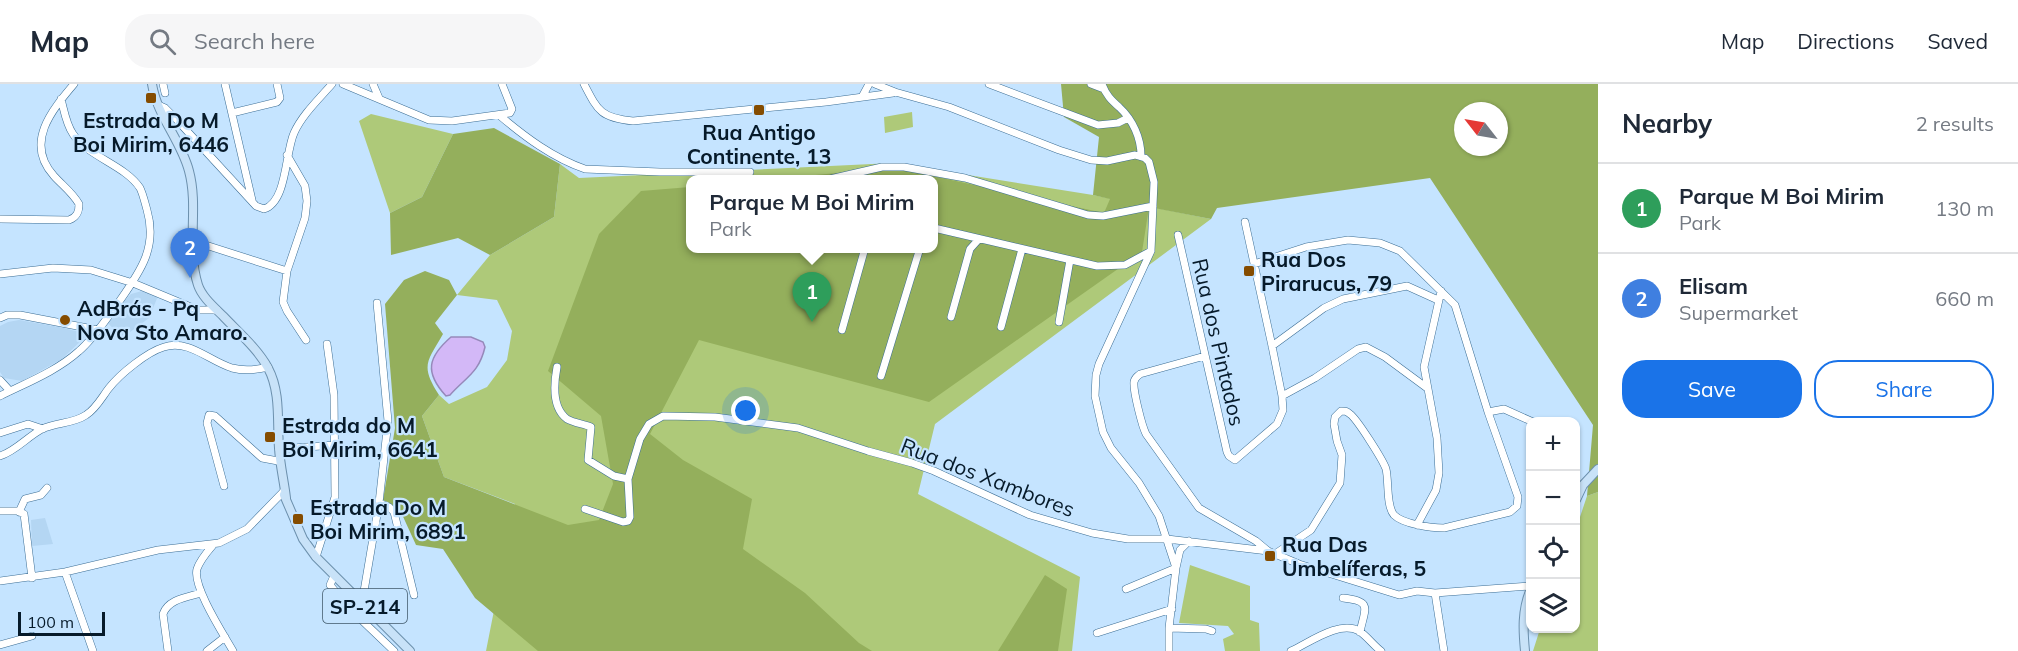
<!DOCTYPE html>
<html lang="en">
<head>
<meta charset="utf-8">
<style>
  :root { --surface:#fff; --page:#f6f6f7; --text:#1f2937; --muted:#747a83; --line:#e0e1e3; --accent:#1a73e8 }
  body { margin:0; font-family:Mulish,sans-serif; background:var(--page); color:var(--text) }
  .controls { position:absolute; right:18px; bottom:18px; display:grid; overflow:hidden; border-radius:12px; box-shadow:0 2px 4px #0004 }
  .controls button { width:54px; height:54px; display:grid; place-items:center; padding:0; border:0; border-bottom:2px solid var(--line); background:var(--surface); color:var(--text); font:30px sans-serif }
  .compass { position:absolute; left:1454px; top:18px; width:54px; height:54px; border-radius:50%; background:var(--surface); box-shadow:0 2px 4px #0004; rotate:301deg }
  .scale { position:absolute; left:18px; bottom:15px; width:87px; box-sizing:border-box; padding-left:6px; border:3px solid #061a2a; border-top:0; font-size:16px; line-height:21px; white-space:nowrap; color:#061a2a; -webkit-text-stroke:4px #c5e4ff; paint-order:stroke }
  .you { position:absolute; left:746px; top:327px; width:21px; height:21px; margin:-15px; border:4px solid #fff; border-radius:50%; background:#1a73e8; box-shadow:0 0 0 9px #1a73e833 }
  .badge { display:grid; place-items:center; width:39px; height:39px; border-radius:50%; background:var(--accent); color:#fff; font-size:20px; font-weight:700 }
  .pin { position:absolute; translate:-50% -50px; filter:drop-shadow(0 2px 3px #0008) }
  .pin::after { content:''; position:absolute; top:32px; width:21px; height:18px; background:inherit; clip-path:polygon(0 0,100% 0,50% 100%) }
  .popup { position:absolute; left:686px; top:91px; width:252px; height:78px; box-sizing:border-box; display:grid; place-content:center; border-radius:12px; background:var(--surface); filter:drop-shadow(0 2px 4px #0005); font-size:20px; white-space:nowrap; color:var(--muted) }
  .popup b { font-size:22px; color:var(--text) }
  .popup::after { content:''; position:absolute; left:50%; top:100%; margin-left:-12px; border:12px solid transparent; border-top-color:var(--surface) }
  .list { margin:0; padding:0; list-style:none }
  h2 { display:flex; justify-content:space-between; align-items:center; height:78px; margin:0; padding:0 24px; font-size:26px }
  h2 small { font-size:20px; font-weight:400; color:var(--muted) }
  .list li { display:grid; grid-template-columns:39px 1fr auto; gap:18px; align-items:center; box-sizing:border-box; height:90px; padding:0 24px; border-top:2px solid var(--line) }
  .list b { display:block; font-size:22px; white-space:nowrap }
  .list p { margin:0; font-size:20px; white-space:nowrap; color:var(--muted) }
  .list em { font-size:20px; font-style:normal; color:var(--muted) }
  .actions { display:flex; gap:12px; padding:18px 24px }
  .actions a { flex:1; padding:14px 0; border:2px solid var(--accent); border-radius:24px; text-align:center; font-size:21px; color:var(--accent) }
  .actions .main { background:var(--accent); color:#fff }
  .icon { flex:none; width:33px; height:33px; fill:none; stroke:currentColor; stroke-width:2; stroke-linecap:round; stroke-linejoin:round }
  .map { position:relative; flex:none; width:1598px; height:567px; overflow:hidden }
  header { display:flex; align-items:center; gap:36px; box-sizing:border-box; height:84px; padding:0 30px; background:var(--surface); border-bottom:2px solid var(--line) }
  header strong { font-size:28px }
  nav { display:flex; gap:33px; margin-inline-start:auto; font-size:21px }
  .search { width:420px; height:54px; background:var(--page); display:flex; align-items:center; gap:15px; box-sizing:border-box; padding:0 21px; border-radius:24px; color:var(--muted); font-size:22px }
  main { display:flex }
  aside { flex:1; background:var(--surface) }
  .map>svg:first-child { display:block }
  .built { fill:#b4d6f3 }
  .green { fill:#aec979; fill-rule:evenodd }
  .forest { fill:#94af5c; fill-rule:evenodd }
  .water { fill:#d3b8f7; stroke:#9689ba; stroke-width:1.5 }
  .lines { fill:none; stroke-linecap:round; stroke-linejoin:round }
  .minor-casing { stroke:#3c6e95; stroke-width:8 }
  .major-casing { stroke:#6c90ad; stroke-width:10 }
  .minor { stroke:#fff; stroke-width:7 }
  .major { stroke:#c8e2f8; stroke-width:8 }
  .poi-dot { fill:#854c00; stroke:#c5e4ff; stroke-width:2 }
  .labels { text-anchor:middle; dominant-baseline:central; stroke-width:4.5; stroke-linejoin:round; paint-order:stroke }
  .shield { fill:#c5e4ff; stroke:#3f576a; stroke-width:1.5 }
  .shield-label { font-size:20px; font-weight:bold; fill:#061a2a }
  .poi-label { font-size:21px; font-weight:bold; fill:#061a2a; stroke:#c5e4ff; text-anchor:start }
  .street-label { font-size:21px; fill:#061a2a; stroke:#c5e4ff }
</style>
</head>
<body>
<header>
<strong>Map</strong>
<div class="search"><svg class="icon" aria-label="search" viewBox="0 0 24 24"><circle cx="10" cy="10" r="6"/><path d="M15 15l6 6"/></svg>Search here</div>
<nav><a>Map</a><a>Directions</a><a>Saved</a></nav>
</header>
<main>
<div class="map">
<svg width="1598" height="567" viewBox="0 0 1598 567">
  <rect width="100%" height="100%" fill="#c5e4ff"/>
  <!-- built -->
  <path class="built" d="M142 207 158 212 149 234 122 254 107 238 125 216 131 210Z
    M19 236 59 243 88 250 62 275 22 297 4 294 0 288V242L8 238Z
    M45 434 53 460 32 462 31 436Z"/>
  <!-- green -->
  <path class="green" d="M912 28 913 43 885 49 884 33Z
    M371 30 453 50 422 113 390 129 359 37Z
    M893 79 1093 111 1211 135 935 340 918 410 1080 493 1072 567H486L515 420 444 393 422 332 439 311 449 320 487 303 507 276 512 247 497 216 457 211 490 171 554 133 560 80 579 94ZM690 95H934V164H690Z
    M1598 408V567H1533L1540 545 1576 544V445L1587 412Z
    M1190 481 1250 502V536L1259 539 1260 567H1225L1223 555 1234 550 1228 542 1179 539Z"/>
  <!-- forest -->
  <path class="forest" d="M1061 0H1598V408L1587 412 1593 341 1430 94 1217 124 1211 135 1149 123 1142 168 929 318 699 256 650 350 683 376 752 415 743 465 805 509 859 559 872 567H538L475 514 443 465 416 461 400 426 383 416 395 344 385 220 404 196 425 187 449 196 457 211 435 239 443 250C427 278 420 281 439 311L422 332 444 393 568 441 599 436 613 400 601 332 548 287 599 150 641 107 690 103V164H934V95H771L882 85 905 86 1104 129 1110 115 1093 111 1099 53 1064 33ZM1463 27H1499V63H1463Z
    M494 44 560 80 554 133 490 171 458 154 391 171 390 129 422 113 453 50Z
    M1045 491 1067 505 1058 567H998Z"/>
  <!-- water -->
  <path class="water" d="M451 253H471L483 258 485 263C479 289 466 293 450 311L446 312C424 288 428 273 451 253Z"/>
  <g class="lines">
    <!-- minor casing -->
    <g class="minor-casing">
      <path id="minor" d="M163 0 165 9
        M225 0 252 116
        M343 0 429 36 452 37 510 29 512 25 502 0
        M373 0 379 14
        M584 0C598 27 601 34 633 37L826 18 893 9
        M875 0 895 8 949 23 1059 66 1091 76 1107 77 1135 71 1145 74 1149 78 1154 98 1151 167 1099 280 1096 291 1095 312 1103 348 1111 364 1139 399 1159 432 1176 484 1169 544V567
        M989 0 1098 41 1118 39 1128 34
        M1091 0 1104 5
        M1102 0C1106 11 1111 16 1119 23 1133 36 1141 54 1141 72
        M862 13 869 0
        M158 21 165 24 176 35 256 122 264 125C287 118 285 69 294 49 302 31 319 15 332 0
        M232 29 277 18 280 14 277 0
        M499 31C525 53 553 74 585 85L660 88H750
        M287 71 305 102 307 117 305 134 287 187 283 218 287 227 306 256
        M830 95 882 83H904L965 94 1088 131 1103 132 1153 122
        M0 135 69 136C77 133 79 128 79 120 72 108 62 101 54 92 24 59 52 26 74 0
        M934 144 1097 182 1125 181 1151 167
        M1178 151 1227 368 1229 372 1235 376 1277 340 1283 326 1282 312 1272 262 1245 138
        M193 157 287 187
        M1254 180 1306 163 1348 156 1380 159 1400 167 1455 221 1488 328 1518 413 1517 422 1510 428 1444 444C1431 444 1403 440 1394 431 1386 422 1389 397 1386 385 1383 376 1357 335 1350 330 1346 327 1346 327 1341 327L1335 333 1334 340 1337 357 1342 371 1340 399 1311 446 1275 470
        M0 190 53 184 91 186 133 199 198 226H217
        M951 233 970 165 979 155
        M0 234 7 231H20L98 246
        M1059 238 1070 176
        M1001 243 1022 165
        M842 246 865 164
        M1272 262 1324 224 1343 215 1407 202 1438 216
        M1205 272 1140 290C1137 293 1135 293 1134 298 1133 307 1142 342 1146 350L1199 424 1256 457 1268 467
        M557 283C554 299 552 324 567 335 574 339 584 340 591 343L588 376 614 392 628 395
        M881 292 920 164
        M0 296 10 307
        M0 312C26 299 57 287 79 267 93 255 103 239 114 225 136 193 159 167 147 126 145 119 143 110 140 104 125 81 88 73 73 50 66 40 64 26 61 15
        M1282 312 1315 294 1358 265 1366 263 1385 273 1427 304
        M1488 328 1504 325 1533 338
        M0 349 28 340 43 345
        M279 365 335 361
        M0 372C16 367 27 353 42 345 56 338 73 340 86 331 96 325 102 313 109 304 120 290 147 268 164 263 189 255 209 277 232 284 244 287 256 286 268 283
        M224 402 207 339 209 331 215 332 262 374 278 377
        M379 419 389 423 394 428 414 511
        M585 425 623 438 628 437 630 433 628 395 640 355 649 340 663 332 715 333 798 344 868 367 912 379 934 387 1030 431 1092 449 1128 455H1167L1268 467 1299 480 1399 511 1417 507 1435 509 1530 502
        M0 427H18L24 430 32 494
        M19 428 25 415 41 411 47 404
        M1417 441 1436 406 1439 389 1437 354 1424 283 1441 207
        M213 461C207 468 200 476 197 485 192 502 224 551 233 567
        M316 473 335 413 334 311 327 260
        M65 488 93 567
        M334 492 330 501 349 524 394 567
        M0 497 65 488 158 466 219 459 247 445 283 408
        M1126 505 1176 484 1180 466 1189 457
        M1435 509 1444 567
        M1343 514C1373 517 1365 524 1360 548
        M362 519 379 419 388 337 377 219
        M1169 544 1206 545 1212 547
        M1097 549 1172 525
        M0 561 32 552
        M168 567 163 530C168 515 188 513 201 509
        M207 567 225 553
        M1291 567C1309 559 1339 536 1359 547 1367 552 1373 561 1381 567"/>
    </g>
    <!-- major casing -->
    <g class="major-casing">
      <path id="major" d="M152 0C157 32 181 56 189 87 199 124 186 164 198 201 202 213 214 223 223 232 238 248 258 265 268 284 281 308 277 338 279 364 280 381 284 397 286 414
        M284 411 303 455 316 473 410 567
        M1576 416 1583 401 1598 385
        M1525 567C1523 546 1522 527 1530 507"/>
    </g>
    <!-- minor -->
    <use href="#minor" class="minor"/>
    <!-- major -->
    <use href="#major" class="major"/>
  </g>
  <!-- markers -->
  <g class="poi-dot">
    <rect x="145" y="8" width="12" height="12" rx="3"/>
    <rect x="753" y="20" width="12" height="12" rx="3"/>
    <rect x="1243" y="181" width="12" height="12" rx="3"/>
    <circle cx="65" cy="236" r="6"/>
    <rect x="264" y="347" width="12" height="12" rx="3"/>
    <rect x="292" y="429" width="12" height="12" rx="3"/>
    <rect x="1264" y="466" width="12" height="12" rx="3"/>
  </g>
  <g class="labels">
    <!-- shield labels -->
    <rect class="shield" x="323" y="505" width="84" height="34" rx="4.5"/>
    <g class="shield-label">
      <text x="365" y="522">SP-214</text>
    </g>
    <!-- poi labels -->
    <g class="poi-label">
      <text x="151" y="36" text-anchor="middle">Estrada Do M<tspan x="151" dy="24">Boi Mirim, 6446</tspan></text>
      <text x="759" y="48" text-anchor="middle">Rua Antigo<tspan x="759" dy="24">Continente, 13</tspan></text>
      <text x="1261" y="175">Rua Dos<tspan x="1261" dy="24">Pirarucus, 79</tspan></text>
      <text x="77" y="224">AdBrás - Pq<tspan x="77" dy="24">Nova Sto Amaro.</tspan></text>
      <text x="282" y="341">Estrada do M<tspan x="282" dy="24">Boi Mirim, 6641</tspan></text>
      <text x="310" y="423">Estrada Do M<tspan x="310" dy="24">Boi Mirim, 6891</tspan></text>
      <text x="1282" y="460">Rua Das<tspan x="1282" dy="24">Umbelíferas, 5</tspan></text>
    </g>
    <!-- street labels -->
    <g class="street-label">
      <text transform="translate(1219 258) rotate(77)">Rua dos Pintados</text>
      <text transform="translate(988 393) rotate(21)">Rua dos Xambores</text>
    </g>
  </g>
</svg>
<div class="controls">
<button>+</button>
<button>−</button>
<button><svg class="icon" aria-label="locate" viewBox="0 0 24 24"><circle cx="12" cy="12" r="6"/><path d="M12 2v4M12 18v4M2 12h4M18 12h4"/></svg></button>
<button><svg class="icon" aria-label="layers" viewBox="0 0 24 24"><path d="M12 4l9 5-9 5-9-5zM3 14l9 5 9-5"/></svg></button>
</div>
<svg class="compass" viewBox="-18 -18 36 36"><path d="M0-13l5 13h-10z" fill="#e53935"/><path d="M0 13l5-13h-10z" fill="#747a83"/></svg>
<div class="scale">100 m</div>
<div class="you"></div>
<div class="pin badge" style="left:812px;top:238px;background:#2e9e5b">1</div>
<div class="popup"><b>Parque M Boi Mirim</b>Park</div>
<div class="pin badge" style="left:190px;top:194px;background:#3f7fe0">2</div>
</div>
<aside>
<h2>Nearby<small>2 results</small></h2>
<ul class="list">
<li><span class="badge" style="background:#2e9e5b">1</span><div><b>Parque M Boi Mirim</b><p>Park</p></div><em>130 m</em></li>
<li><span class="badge" style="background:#3f7fe0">2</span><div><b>Elisam</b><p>Supermarket</p></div><em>660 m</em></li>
</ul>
<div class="actions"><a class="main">Save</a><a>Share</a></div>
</aside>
</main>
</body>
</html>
